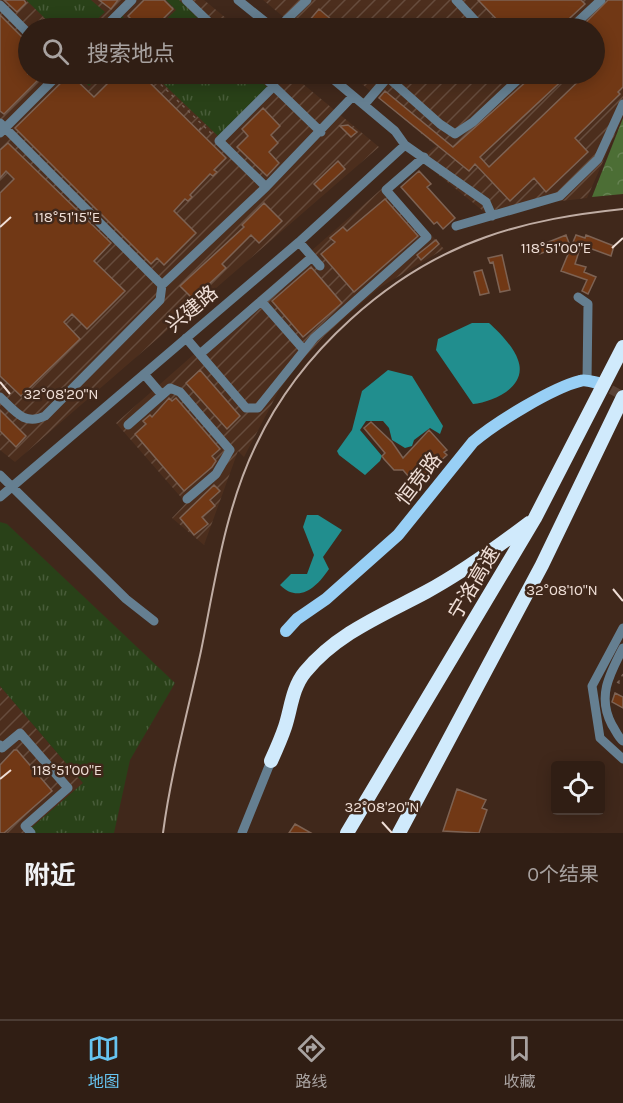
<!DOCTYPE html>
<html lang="zh">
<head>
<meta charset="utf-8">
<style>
  :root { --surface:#301e14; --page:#3c2b22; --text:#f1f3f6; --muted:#a8a2a0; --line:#4b3c34; --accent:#67c4f0 }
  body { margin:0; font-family:Karla,"Noto Sans SC",sans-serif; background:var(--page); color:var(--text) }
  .controls { position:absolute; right:18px; bottom:18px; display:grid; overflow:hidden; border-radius:6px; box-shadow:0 3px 15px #0003 }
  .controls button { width:54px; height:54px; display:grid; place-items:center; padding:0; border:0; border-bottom:2px solid var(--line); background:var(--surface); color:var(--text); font:30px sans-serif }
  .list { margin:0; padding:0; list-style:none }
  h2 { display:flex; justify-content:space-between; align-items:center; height:78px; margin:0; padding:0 24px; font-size:26px }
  h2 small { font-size:20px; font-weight:400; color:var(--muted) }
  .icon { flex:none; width:33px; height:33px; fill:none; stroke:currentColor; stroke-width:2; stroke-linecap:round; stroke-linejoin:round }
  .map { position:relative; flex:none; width:623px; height:833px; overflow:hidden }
  .search { position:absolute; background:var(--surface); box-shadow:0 3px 15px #0003; left:18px; right:18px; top:18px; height:66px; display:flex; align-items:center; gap:15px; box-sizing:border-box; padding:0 21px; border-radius:33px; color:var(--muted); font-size:22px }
  .sheet { height:186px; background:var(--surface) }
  nav { display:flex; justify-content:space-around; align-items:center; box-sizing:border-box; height:84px; border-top:2px solid var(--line); background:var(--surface); font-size:16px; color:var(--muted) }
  nav a { display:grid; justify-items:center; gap:3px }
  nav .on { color:var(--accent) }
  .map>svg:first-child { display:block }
  .industrial { fill:url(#industrial-furrows) }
  .grass { fill:url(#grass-tufts) }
  .forest { fill:url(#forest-crowns) }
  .water { fill:#218e8e }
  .building { fill:#713815; stroke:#7d6253; stroke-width:1.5 }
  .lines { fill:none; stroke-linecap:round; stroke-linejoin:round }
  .minor-tunnel { stroke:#5a4337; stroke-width:9; stroke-dasharray:9 4.5; stroke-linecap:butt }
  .path { stroke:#776156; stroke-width:1.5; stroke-dasharray:3 4.5; stroke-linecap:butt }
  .minor { stroke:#657f91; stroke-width:9 }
  .major { stroke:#98cff5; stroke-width:12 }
  .highway { stroke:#d0eafc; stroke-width:14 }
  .rail { stroke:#c0ada4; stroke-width:2 }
  .ticks { fill:none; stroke:#efded6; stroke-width:2 }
  .labels { text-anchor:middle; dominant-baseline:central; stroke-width:5; stroke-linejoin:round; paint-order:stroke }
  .street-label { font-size:20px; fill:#efded6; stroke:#40281b }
  .ticks-label { font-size:15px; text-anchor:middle; fill:#efded6; stroke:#40281b; stroke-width:5; stroke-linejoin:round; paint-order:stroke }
</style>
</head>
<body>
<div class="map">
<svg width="623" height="833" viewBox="0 0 623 833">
  <defs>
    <pattern id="industrial-furrows" width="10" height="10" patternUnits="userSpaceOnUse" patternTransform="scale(1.5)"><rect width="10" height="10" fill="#4c2e1d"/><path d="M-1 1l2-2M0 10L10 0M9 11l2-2" fill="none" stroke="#664c3d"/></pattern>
    <pattern id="grass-tufts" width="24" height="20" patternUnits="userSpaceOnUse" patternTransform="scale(1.5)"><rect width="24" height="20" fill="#294118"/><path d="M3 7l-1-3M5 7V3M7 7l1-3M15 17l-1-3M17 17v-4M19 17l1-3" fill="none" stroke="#485c39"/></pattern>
    <pattern id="forest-crowns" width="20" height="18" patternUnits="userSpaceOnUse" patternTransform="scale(1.5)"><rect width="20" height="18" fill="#4c6e35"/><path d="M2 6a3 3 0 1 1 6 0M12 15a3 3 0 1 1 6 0" fill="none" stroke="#668252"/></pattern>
  </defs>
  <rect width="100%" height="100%" fill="#40281b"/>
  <!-- industrial -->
  <path class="industrial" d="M0 0H204L238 28H28V74H291L379 147 15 462 0 450Z
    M263 0H623V116L587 198 544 203 493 219 419 159 436 146 350 74H594V28H297Z
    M386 185 444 249 379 288 325 335 294 370 278 392 244 457 238 451 204 545 172 518 186 503 116 423Z
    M0 686 83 783 31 828 35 833H0Z"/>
  <!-- grass -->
  <path class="grass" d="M26 0H91L105 12 88 28H55Z
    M166 0H179L208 28H161V24L176 10Z
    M122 16 134 28H109Z
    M77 74H101L89 86Z
    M153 74H253L267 87 218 136Z
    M0 522 7 524 175 683 130 760 114 833H35L31 828 83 783 0 686Z"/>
  <!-- forest -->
  <path class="forest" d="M623 118V194L592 197Z"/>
  <!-- water -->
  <path class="water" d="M472 323H489C498 331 514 347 518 360 528 387 493 402 473 404L436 350 438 339Z
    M388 370 412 376 443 426 440 434 430 428 414 440 412 446 405 448 392 440 389 428 383 421H366L360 430 382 456 380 461 365 475 339 455 337 451 352 430 362 391Z
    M307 515H318L342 530 323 557 329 569C317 587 299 604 280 585L291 574H307L314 555 303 527Z"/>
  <!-- building -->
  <path class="building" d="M4 0H24L26 3 17 12Z
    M99 0H118L111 9Z
    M144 0H164L173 9 154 28H140L128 16Z
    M478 0H581L585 4 559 28H505Z
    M608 0H623V87L618 92 620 94 575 138 588 152 546 192 534 178 510 201 475 164 469 171 379 98 385 91 453 147 529 79 531 74H569L480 157 489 167 586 74H594V65L600 61 594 55V28H580Z
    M319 9 333 21 327 28H303Z
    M0 15 28 43V74H44L4 114 0 111Z
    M44 19 53 28H34Z
    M70 74 94 97 117 74H141L226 158 214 170 217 172 213 176 210 174 190 195 192 197 188 201 185 199 174 211 196 233 164 265 157 258 151 264 15 128Z
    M263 108 280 126 271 135 278 143 269 152 279 163 267 176 237 147 248 136 242 129Z
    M348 125 357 132 351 137 340 126Z
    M8 143 111 243 94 261 125 291 87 329 72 314 64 322 80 339 21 396 0 376V193L14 179 6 171 0 178V150Z
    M338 161 345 169 321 191 314 184Z
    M419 171 431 184 427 187 455 218 443 229 437 222 434 224 401 187Z
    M385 199 418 236 354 292 321 254 335 242 330 238 343 227 347 231Z
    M264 203 282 221 259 243 251 235 222 264 226 268 193 299 180 286 244 227 242 225Z
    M566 235 569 243 539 254 536 247Z
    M576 235 585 238 586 235 614 246 611 256 581 245 575 264 586 267 584 272 596 277 588 294 582 291 587 280 561 271Z
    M436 240 439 244 421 260 417 255Z
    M502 255 510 290 500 292 493 262 490 263 488 258Z
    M311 267 342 303 303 337 272 301Z
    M482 270 489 293 480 295 474 272Z
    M200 370 240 416 227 429 186 383Z
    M169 398 172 401 176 398 220 449 212 456 216 461 212 467 184 491 135 434 146 424 143 421 150 415 152 417Z
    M0 410 26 436 16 447 0 431Z
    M371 422 392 442 403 458 429 430 447 450 444 452 447 455 415 484 403 470H394L384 459 382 456 385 453 364 428Z
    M214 485 220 491 210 500 215 506 202 517 208 524 194 535 180 518Z
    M615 693 623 697V708L612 702Z
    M14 750H17L52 791 4 833H0V765Z
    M457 789 486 800 482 808 487 810 479 833 443 831Z
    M295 824 311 833H289Z"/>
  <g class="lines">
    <!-- minor-tunnel -->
    <path class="minor-tunnel" d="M599 383 623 396"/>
    <!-- path -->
    <path class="path" d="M150 74 214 136
      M199 130 203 126
      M617 682 623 685
      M618 683 623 674"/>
    <!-- minor -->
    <path class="minor" d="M186 0 215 28
      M238 0 273 28
      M456 0 482 28
      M0 5 28 33
      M104 28 132 0
      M278 28 307 0
      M571 28 601 0
      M261 74 321 132
      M327 74 395 131 405 145 486 202 492 216
      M384 74 440 124 455 134 473 122 524 74
      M364 105 388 77
      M0 123 162 285
      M0 133 59 74
      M266 187 219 141 274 86
      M456 226 560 196 598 159 623 104
      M299 242 320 266
      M578 297 588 304 587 381
      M261 301 304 350
      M186 338 246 408H258L314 338 427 237 386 190 424 157
      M200 354 312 257
      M144 374 162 395
      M0 397C15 411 24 426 45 416L160 300 162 285 266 187 353 96
      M128 425 170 388 180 392 230 450 216 474 187 499
      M0 475 126 599 154 621
      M0 497 299 242 405 145
      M623 628 592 686 600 738 623 759
      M623 648C609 675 597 697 612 725 616 731 618 737 623 741
      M0 745 2 748 20 733 68 788 25 826 31 833
      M242 833 271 761"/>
    <!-- major -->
    <path class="major" d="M286 631 297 619 326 599 398 535 473 442C495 423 552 388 580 381 585 379 593 382 598 383"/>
    <!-- highway -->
    <path class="highway" d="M271 761C276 750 281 739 285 727 291 709 292 688 305 672 337 633 383 615 426 592 463 572 496 548 529 523
      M347 833 535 518 623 347
      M399 833 542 565 623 397"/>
    <!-- rail -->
    <path class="rail" d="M163 833C171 772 188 711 201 651 215 582 225 509 256 445 299 353 389 271 486 237 531 221 576 214 623 209"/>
  </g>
  <!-- ticks -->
  <path class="ticks" d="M0 227 11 217M612 248 623 238M0 382 10 394M613 589 623 601M0 779 11 770M382 822 392 833"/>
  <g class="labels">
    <!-- street labels -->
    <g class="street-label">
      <text transform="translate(192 309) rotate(-40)">兴建路</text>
      <text transform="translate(419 479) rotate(-52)">恒竞路</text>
      <text transform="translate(474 583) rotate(-59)">宁洛高速</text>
    </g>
  </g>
  <g class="ticks-label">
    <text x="67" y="222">118°51'15"E</text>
    <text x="556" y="253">118°51'00"E</text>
    <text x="61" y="399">32°08'20"N</text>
    <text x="562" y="595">32°08'10"N</text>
    <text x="67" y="775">118°51'00"E</text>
    <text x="382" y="812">32°08'20"N</text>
  </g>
</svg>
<div class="controls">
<button><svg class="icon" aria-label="locate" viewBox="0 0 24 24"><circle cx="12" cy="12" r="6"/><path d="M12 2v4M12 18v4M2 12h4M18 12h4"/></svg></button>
</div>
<div class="search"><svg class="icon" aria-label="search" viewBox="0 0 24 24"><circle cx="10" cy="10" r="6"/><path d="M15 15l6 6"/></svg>搜索地点</div>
</div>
<section class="sheet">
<h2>附近<small>0个结果</small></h2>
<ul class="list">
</ul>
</section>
<nav>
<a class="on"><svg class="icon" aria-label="map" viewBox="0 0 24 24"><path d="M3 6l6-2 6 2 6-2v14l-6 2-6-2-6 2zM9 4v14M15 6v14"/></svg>地图</a>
<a><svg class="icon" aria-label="directions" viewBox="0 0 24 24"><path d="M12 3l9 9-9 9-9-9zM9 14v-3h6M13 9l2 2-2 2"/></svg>路线</a>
<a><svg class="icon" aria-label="saved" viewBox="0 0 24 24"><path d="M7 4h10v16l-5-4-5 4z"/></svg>收藏</a>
</nav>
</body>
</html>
